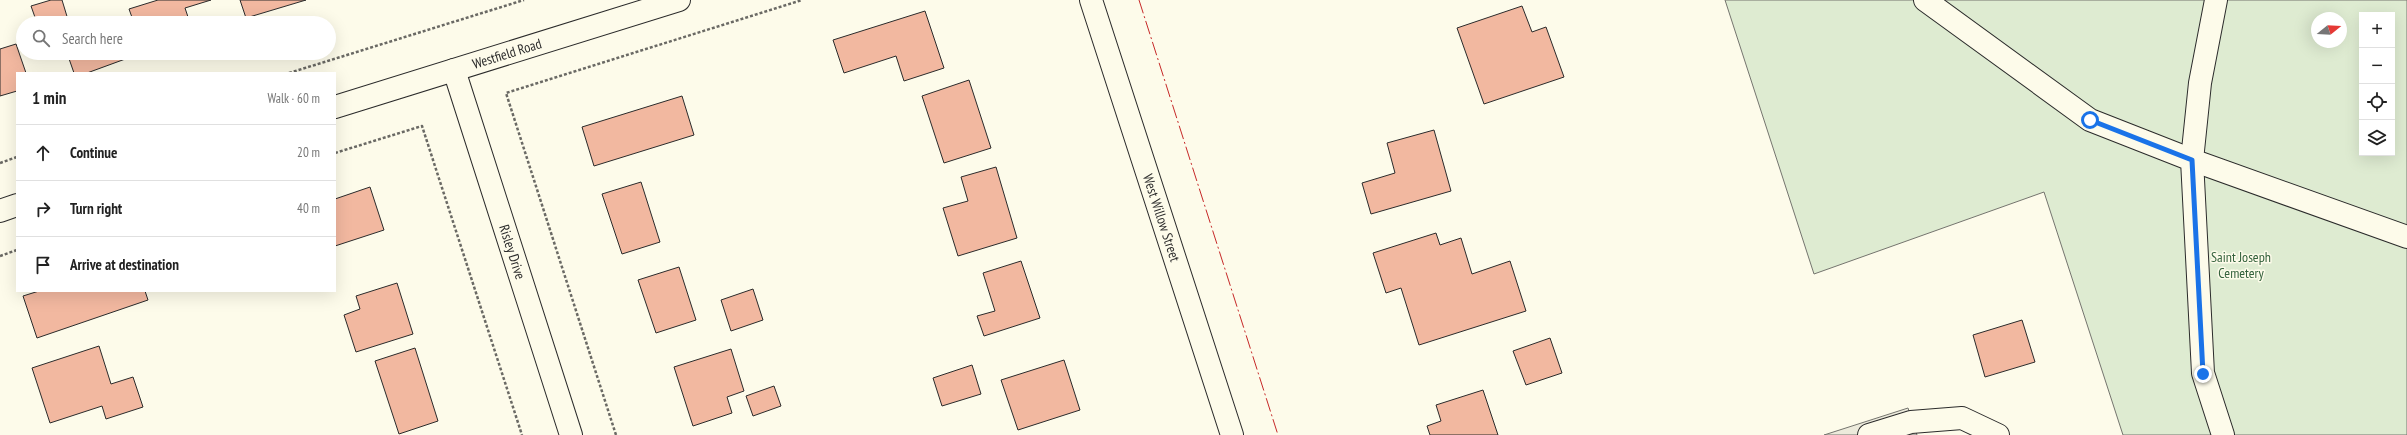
<!DOCTYPE html>
<html lang="en">
<head>
<meta charset="utf-8">
<style>
  :root { --surface:#fff; --page:#f6f6f6; --text:#222; --muted:#767676; --line:#e0e0e0 }
  body { margin:0; font-family:"PT Sans Narrow",sans-serif; background:var(--page); color:var(--text) }
  .controls { position:absolute; right:12px; top:12px; display:grid; overflow:hidden; border-radius:0px; box-shadow:0 4px 16px #0002 }
  .controls button { width:36px; height:36px; display:grid; place-items:center; padding:0; border:0; border-bottom:1px solid var(--line); background:var(--surface); color:var(--text); font:20px sans-serif }
  .compass { position:absolute; left:2311px; top:12px; width:36px; height:36px; border-radius:50%; background:var(--surface); box-shadow:0 4px 16px #0002; rotate:72deg }
  .stop { position:absolute; width:12px; height:12px; margin:-9px; border:3px solid #1a73e8; border-radius:50%; background:#fff }
  .stop.end { background:#1a73e8; border-color:#fff; box-shadow:0 1px 4px #0008 }
  .list { margin:0; padding:0; list-style:none }
  h2 { display:flex; justify-content:space-between; align-items:center; height:52px; margin:0; padding:0 16px; font-size:17px }
  h2 small { font-size:13px; font-weight:400; color:var(--muted) }
  .list li { display:grid; grid-template-columns:26px 1fr auto; gap:12px; align-items:center; box-sizing:border-box; height:56px; padding:0 16px; border-top:1px solid var(--line) }
  .list b { display:block; font-size:15px; white-space:nowrap }
  .list em { font-size:13px; font-style:normal; color:var(--muted) }
  .icon { flex:none; width:22px; height:22px; fill:none; stroke:currentColor; stroke-width:2; stroke-linecap:round; stroke-linejoin:round }
  .map { position:relative; flex:none; width:2407px; height:435px; overflow:hidden }
  .search { position:absolute; background:var(--surface); box-shadow:0 4px 16px #0002; left:16px; top:16px; width:320px; height:44px; display:flex; align-items:center; gap:10px; box-sizing:border-box; padding:0 14px; border-radius:22px; color:var(--muted); font-size:15px }
  .panel { position:absolute; background:var(--surface); box-shadow:0 4px 16px #0002; left:16px; top:72px; width:320px; height:220px; border-radius:0px }
  .map>svg:first-child { display:block }
  .green { fill:#deebd1; stroke:#74746e; fill-rule:evenodd }
  .parking { fill:#eceadb; stroke:#74746e }
  .building { fill:#f2b8a0; stroke:#2b2b2b }
  .lines { fill:none; stroke-linecap:round; stroke-linejoin:round }
  .minor-casing { stroke:#2b2b2b; stroke-width:24 }
  .path { stroke:#6a6964; stroke-width:2.5; stroke-dasharray:3 2; stroke-linecap:butt }
  .minor { stroke:#fdfbea; stroke-width:22 }
  .power { stroke:#c62828; stroke-width:1; stroke-dasharray:14 3 2 3; stroke-linecap:butt }
  .route { stroke:#1a73e8; stroke-width:5 }
  .labels { text-anchor:middle; dominant-baseline:central; stroke-width:3; stroke-linejoin:round; paint-order:stroke }
  .street-label { font-size:14px; fill:#2b2b2b; stroke:#fdfbea }
  .park-label { font-size:14px; fill:#34623c; stroke:#fdfbea }
</style>
</head>
<body>
<div class="map">
<svg width="2407" height="435" viewBox="0 0 2407 435">
  <rect width="100%" height="100%" fill="#fdfbea"/>
  <!-- green -->
  <path class="green" d="M1725 0H2407V435H2123L2044 192 1814 274ZM2362 15H2392V153H2362ZM2317 18H2341V42H2317Z"/>
  <!-- parking -->
  <path class="parking" d="M1908 408 1917 435H1824Z"/>
  <!-- building -->
  <path class="building" d="M51 0H62L69 23H37L31 6Z
    M158 0H211L185 8 190 23H134L129 9Z
    M240 0H306L246 18Z
    M1522 6 1532 32 1546 27 1564 77 1484 104 1457 28Z
    M925 11 944 68 904 81 896 56 844 73 833 40Z
    M16 44 26 73H17V91L0 96V49Z
    M67 53H127L128 58 87 73H74Z
    M969 80 991 148 944 163 922 96Z
    M682 96 694 135 594 166 582 127Z
    M1434 130 1451 191 1371 214 1362 183 1395 173 1387 143Z
    M996 167 1017 238 958 256 943 208 968 201 961 177Z
    M641 182 660 242 622 254 602 194Z
    M370 187 384 230 335 246V199Z
    M1436 233 1440 245 1461 238 1472 274 1510 261 1526 311 1419 345 1401 288 1386 293 1373 253Z
    M1021 261 1040 318 984 336 977 316 995 311 983 273Z
    M679 267 696 320 656 333 638 280Z
    M397 283 413 334 356 352 344 315 360 309 356 296Z
    M753 289 763 320 731 331 721 300Z
    M39 291H145L148 300 37 338 23 296Z
    M2022 320 2035 362 1985 377 1973 335Z
    M1550 338 1562 373 1526 385 1513 351Z
    M99 346 111 384 133 377 143 407 106 419 102 406 50 423 32 368Z
    M415 348 438 421 399 434 375 361Z
    M731 349 744 391 727 397 732 413 693 426 674 367Z
    M1064 360 1080 410 1018 430 1001 380Z
    M972 365 981 394 942 406 933 378Z
    M774 386 781 406 753 416 746 396Z
    M1483 390 1498 435H1430L1427 426 1441 421 1436 405Z"/>
  <g class="lines">
    <!-- minor casing -->
    <g class="minor-casing">
      <g id="minor">
        <path id="s1" d="M1091 0 1232 435"/>
        <path d="M1925 0 2090 120 2192 160 2203 373 2223 435"/>
        <path d="M2216 0 2200 83 2192 160 2407 237"/>
        <path id="s2" d="M454 70 571 435"/>
        <path id="s3" d="M335 107 679 0"/>
        <path d="M0 211 17 205"/>
        <path d="M1869 435 1911 422 1962 418 1998 435"/>
      </g>
    </g>
    <!-- path -->
    <path class="path" d="M289 73 524 0
      M335 153 422 126 522 435
      M0 163 17 157
      M0 256 17 250
      M616 435 506 93 802 0"/>
    <!-- minor -->
    <use href="#minor" class="minor"/>
    <!-- power -->
    <path class="power" d="M1139 0 1278 435"/>
  </g>
  <g class="lines">
    <!-- route -->
    <path class="route" d="M2090 120 2192 160 2203 374"/>
  </g>
  <g class="labels">
    <!-- street labels -->
    <g class="street-label">
      <text stroke="none"><textPath href="#s3" startOffset="180">Westfield Road</textPath></text>
      <text stroke="none"><textPath href="#s1" startOffset="229">West Willow Street</textPath></text>
      <text stroke="none"><textPath href="#s2" startOffset="191">Risley Drive</textPath></text>
    </g>
    <!-- park labels -->
    <g class="park-label">
      <text x="2241" y="257">Saint Joseph<tspan x="2241" dy="16">Cemetery</tspan></text>
    </g>
  </g>
</svg>
<div class="controls">
<button>+</button>
<button>−</button>
<button><svg class="icon" aria-label="locate" viewBox="0 0 24 24"><circle cx="12" cy="12" r="6"/><path d="M12 2v4M12 18v4M2 12h4M18 12h4"/></svg></button>
<button><svg class="icon" aria-label="layers" viewBox="0 0 24 24"><path d="M12 4l9 5-9 5-9-5zM3 14l9 5 9-5"/></svg></button>
</div>
<svg class="compass" viewBox="-18 -18 36 36"><path d="M0-13l5 13h-10z" fill="#e53935"/><path d="M0 13l5-13h-10z" fill="#767676"/></svg>
<div class="stop" style="left:2090px;top:120px"></div>
<div class="stop end" style="left:2203px;top:374px"></div>
<div class="search"><svg class="icon" aria-label="search" viewBox="0 0 24 24"><circle cx="10" cy="10" r="6"/><path d="M15 15l6 6"/></svg>Search here</div>
<section class="panel">
<h2>1 min<small>Walk · 60 m</small></h2>
<ul class="list">
<li><svg class="icon" aria-label="ahead" viewBox="0 0 24 24"><path d="M12 20V5M6 11l6-6 6 6"/></svg><div><b>Continue</b></div><em>20 m</em></li>
<li><svg class="icon" aria-label="right" viewBox="0 0 24 24"><path d="M7 20v-9h11M14 6l5 5-5 5"/></svg><div><b>Turn right</b></div><em>40 m</em></li>
<li><svg class="icon" aria-label="arrive" viewBox="0 0 24 24"><path d="M6 21V4h12l-3 4 3 4H6"/></svg><div><b>Arrive at destination</b></div></li>
</ul>
</section>
</div>
</body>
</html>
